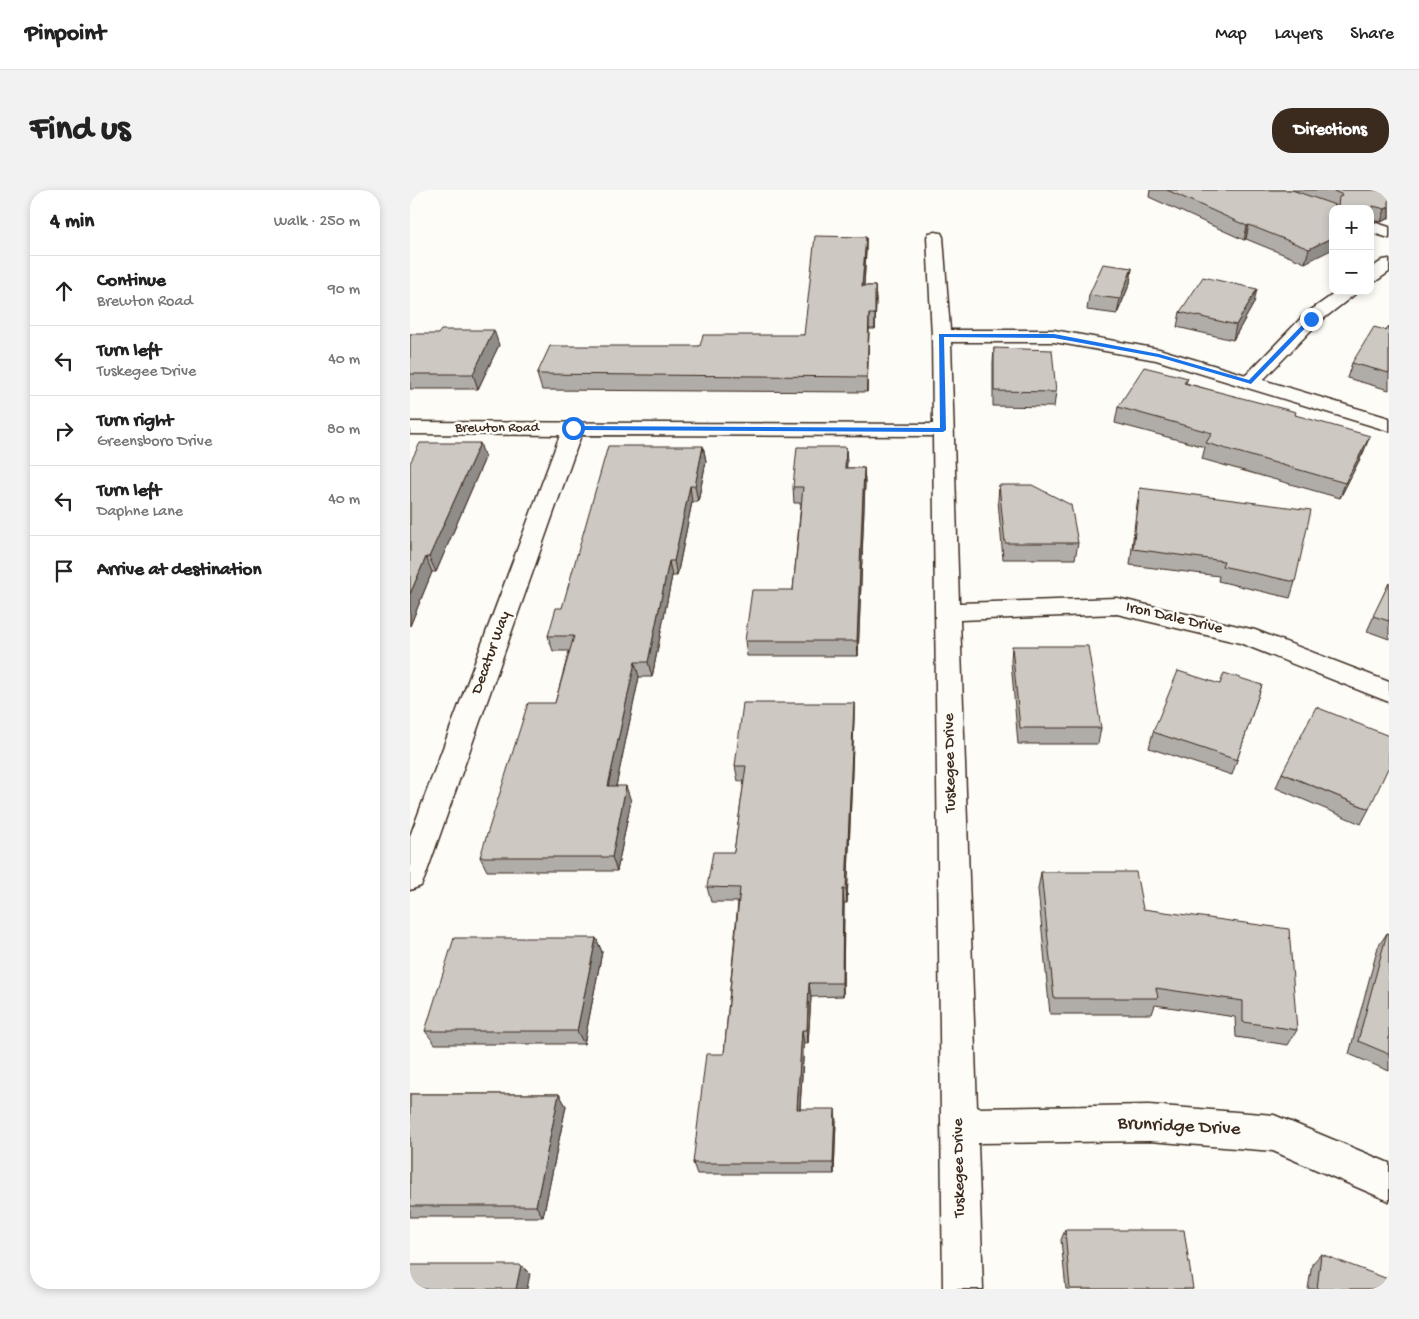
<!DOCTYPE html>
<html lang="en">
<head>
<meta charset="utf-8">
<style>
  :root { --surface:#fff; --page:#f2f2f2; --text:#222; --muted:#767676; --line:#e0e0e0; --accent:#3b2a1e }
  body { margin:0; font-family:"Gochi Hand",sans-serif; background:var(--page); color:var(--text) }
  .controls { position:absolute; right:15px; top:15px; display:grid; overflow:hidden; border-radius:10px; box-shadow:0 2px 8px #0003 }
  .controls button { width:45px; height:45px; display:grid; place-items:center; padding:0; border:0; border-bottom:1px solid var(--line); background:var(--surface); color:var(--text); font:25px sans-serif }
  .stop { position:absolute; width:15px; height:15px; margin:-11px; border:4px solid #1a73e8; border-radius:50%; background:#fff }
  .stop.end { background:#1a73e8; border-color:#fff; box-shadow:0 1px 5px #0008 }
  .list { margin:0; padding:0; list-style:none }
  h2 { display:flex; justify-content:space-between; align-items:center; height:65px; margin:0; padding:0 20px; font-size:21px }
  h2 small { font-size:16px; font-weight:400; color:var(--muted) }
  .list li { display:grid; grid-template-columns:32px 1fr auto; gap:15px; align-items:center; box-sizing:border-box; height:70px; padding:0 20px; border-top:1px solid var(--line) }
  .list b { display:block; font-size:19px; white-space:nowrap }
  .list p { margin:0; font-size:16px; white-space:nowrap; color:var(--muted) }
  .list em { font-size:16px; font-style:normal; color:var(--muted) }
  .icon { flex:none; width:28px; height:28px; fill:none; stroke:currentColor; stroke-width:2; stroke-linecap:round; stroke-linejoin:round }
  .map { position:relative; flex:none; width:979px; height:1099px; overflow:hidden; border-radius:20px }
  header { display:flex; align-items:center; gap:30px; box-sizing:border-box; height:70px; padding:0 25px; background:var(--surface); border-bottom:1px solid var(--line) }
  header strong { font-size:24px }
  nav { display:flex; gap:28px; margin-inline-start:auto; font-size:18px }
  .intro { display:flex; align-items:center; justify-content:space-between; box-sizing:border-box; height:120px; padding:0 30px }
  h1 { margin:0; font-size:35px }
  .button { padding:12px 22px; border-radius:20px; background:var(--accent); color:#fff; font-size:18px; font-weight:700 }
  main { display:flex; gap:30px; padding:0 30px }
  aside { flex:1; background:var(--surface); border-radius:20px; box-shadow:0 2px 8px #0003 }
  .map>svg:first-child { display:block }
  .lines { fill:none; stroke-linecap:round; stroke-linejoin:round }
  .minor-casing { stroke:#3b2a1e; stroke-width:3 }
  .minor { fill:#fdfcf7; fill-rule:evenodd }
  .wall { fill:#b0aca7; stroke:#3b2a1e }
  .shaded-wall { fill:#908c88; stroke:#3b2a1e }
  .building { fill:#cdc8c2; stroke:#3b2a1e }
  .route { fill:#1a73e8 }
  .labels { text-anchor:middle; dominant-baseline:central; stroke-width:5; stroke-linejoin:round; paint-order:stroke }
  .far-street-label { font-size:14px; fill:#3b2a1e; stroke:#fdfcf7 }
  .street-label { font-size:16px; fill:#3b2a1e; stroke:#fdfcf7 }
  .near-street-label { font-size:19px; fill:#3b2a1e; stroke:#fdfcf7 }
</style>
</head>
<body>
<header>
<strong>Pinpoint</strong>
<nav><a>Map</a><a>Layers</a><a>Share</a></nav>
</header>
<div class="intro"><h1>Find us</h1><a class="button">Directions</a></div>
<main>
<aside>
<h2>4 min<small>Walk · 250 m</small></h2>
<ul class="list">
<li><svg class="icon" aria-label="ahead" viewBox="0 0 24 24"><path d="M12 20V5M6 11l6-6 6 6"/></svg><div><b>Continue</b><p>Brewton Road</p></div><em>90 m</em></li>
<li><svg class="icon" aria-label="left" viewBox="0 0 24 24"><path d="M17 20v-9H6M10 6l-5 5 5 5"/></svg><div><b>Turn left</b><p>Tuskegee Drive</p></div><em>40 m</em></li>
<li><svg class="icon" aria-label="right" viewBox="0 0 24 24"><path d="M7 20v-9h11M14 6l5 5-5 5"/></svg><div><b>Turn right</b><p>Greensboro Drive</p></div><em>80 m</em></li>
<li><svg class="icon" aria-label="left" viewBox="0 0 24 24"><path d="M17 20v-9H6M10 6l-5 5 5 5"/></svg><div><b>Turn left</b><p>Daphne Lane</p></div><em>40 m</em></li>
<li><svg class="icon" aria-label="arrive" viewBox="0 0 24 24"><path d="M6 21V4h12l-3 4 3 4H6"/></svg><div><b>Arrive at destination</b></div></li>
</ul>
</aside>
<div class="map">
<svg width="979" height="1099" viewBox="0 0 979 1099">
  <rect width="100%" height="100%" fill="#fdfcf7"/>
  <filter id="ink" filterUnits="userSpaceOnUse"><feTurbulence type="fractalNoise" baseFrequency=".02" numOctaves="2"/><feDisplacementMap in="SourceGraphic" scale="10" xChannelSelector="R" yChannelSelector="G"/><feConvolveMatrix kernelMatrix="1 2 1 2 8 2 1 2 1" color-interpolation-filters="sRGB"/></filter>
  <g filter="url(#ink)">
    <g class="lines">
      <defs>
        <path id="minor" d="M960 31 979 37V48L960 42Z
          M525 42 531 43 533 47 540 140H644L749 159 836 185 894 125 928 101H949L908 133 853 190 979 228V241L746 170 644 152H541L549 413 707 408 845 440 979 492V512L830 453 707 424 550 430 567 918 739 915 864 925 979 973V1011L863 961 739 951 568 953 573 1099H533L523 246 171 245 15 687 11 696 0 700V646L150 245 0 244V232L523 234 522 146 517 47 519 43Z
          M979 69V82L966 91 960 92V79L973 70Z"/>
      </defs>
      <use href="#minor" class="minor-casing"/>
      <use href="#minor" class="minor"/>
    </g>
    <path class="wall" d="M740 0H979V28L971 32 961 30 960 33V19L895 73 836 49 834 50 739 7Z
      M456 47V61L454 96H465L466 111 465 139H459L457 202 132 200 127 184 290 156 394 145Z
      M722 78 720 93 707 124 677 120 679 105Z
      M844 113 823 150 767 137 770 122Z
      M979 136V200L937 188 942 173Z
      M0 144 89 155 68 199H0Z
      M584 158 646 202 644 217 583 216V173Z
      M778 188 776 193 885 225 954 261 930 308 792 269 795 257 705 233 708 217Z
      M293 256 296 271 288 312H282L267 386H262L242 487H229L206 596 221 611 207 681H77L70 667 145 513 159 461H143L138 446 152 418Z
      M75 268 26 382H22L0 436V273Z
      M437 272 436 278H454L455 293 448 466H337L335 451 383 400 391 313H384L383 297Z
      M589 295 668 353 665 369H593L588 310Z
      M730 298 885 392 880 408 808 391 809 386 720 375 727 314Z
      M979 393V449L957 441Z
      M602 456 691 538 688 554H608L601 471Z
      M810 494 852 495 822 585 739 558 743 542Z
      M444 513V528L437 713H434L433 806 401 807 398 853H394L390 919 426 931 424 984H287L283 973 314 864 328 712H301L297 697 324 662 334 591H328L325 576Z
      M872 583 959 619 951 634 866 598Z
      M631 682 733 719 887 840 878 855 826 847 825 827 745 815 742 824H640L628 699Z
      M977 743 979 744V881L939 864 968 757Z
      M186 748 192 762 174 854H25L15 841Z
      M0 904H149L156 916 133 1027H0Z
      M655 1040 783 1099H656L651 1050Z
      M911 1064 977 1099H898L902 1074Z"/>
    <path class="shaded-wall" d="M979 17V28L971 32 975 19Z
      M839 35 836 49 834 50 837 36Z
      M456 47V61L453 111 452 96Z
      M923 47V59L895 73 899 59Z
      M722 78 720 93 707 124 710 109Z
      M465 96 466 111 465 139Z
      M847 99 844 113 823 150 826 135Z
      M459 124V139L457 202V187Z
      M84 140 89 155 68 199 63 184Z
      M960 246 954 261 930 308 935 293Z
      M70 253 75 268 26 382 19 367Z
      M293 256 296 271 288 312 285 296Z
      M436 257 437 272 436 293 435 278Z
      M454 278 455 293 448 466 447 451Z
      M280 296 282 312 267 386 264 371Z
      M16 367 22 382 0 436V404Z
      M259 371 262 386 242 487 238 472Z
      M225 472 229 487 203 611 198 596Z
      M444 513V528L437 713 436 699Z
      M216 596 221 611 207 681 202 667Z
      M433 699 434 713 433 806 432 793Z
      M186 748 192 762 174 854 167 841Z
      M399 793 401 807 398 853 397 840Z
      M392 840 394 853 389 931 387 919Z
      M149 904 156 916 133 1027 126 1016Z
      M425 919 426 931 424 984 423 973Z
      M111 1075 120 1084 117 1099H106Z"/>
    <path class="building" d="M757 0H882L928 16 929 7 932 6 931 4 921 0H979V17L975 19 963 16V25L960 27V19H923V47L899 59 839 35 837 36Z
      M405 46 456 47 452 96H465V124H459L457 187 127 184 140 156H290L293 145H394Z
      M693 74 722 78 710 109 679 105Z
      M793 87 847 99 826 135 770 122Z
      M979 136V183L942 173 964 137 975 140Z
      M31 140H84L63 184H0V144H28Z
      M584 158 642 160 646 202 584 201Z
      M734 177 778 188 774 193 886 222 885 225 960 246 935 293 796 253 802 243 708 217Z
      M10 253H70L19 367H16L0 404V273Z
      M198 256H293L285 296H280L264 371H259L238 472H225L198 596H216L202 667H70L118 513H145L164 446H138L146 418H152Z
      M387 257H436L435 278H454L447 451H335L342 400H383L393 297H383Z
      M589 295H622L661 315 668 353H595Z
      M730 298 901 320 885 392 812 376 814 371 723 359Z
      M979 393V431L963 426Z
      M602 456H678L691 538H610Z
      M768 481 810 494 814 483 852 495 827 570 743 542Z
      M333 513H444L436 699H433L432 793H399L397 840H392L387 919H425L423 973H283L296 864H314L330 698 297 697 303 662H324L336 576H325Z
      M906 517 979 546V576L959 619 872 583Z
      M631 682H726L733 719 879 739 887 840 833 832V811L746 798 748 808H644Z
      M977 743 979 744V864L948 851Z
      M44 748H186L167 841H15Z
      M0 904H149L126 1016H0Z
      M655 1040H774L783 1099H660Z
      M911 1064 978 1089 977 1099H907Z
      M0 1075H111L106 1099H0Z"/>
  </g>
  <path class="route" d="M899 128 904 129 841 194 748 167 644 148 534 147 536 240 533 242 163 240 160 238 163 236 530 238 529 144H644L749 164 839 190Z"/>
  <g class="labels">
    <g class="far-street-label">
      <text x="87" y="238">Brewton Road</text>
    </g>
    <g class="street-label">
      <text transform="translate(764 429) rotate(13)">Iron Dale Drive</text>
      <text transform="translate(82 463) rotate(-70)">Decatur Way</text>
      <text transform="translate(541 573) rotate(-91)">Tuskegee Drive</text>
      <text transform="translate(550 978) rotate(-91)">Tuskegee Drive</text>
    </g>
    <g class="near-street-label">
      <text transform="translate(769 937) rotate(3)">Brunridge Drive</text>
    </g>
  </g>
</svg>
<div class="controls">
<button>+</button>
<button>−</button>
</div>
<div class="stop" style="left:163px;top:238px"></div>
<div class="stop end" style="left:901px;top:129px"></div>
</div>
</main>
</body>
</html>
